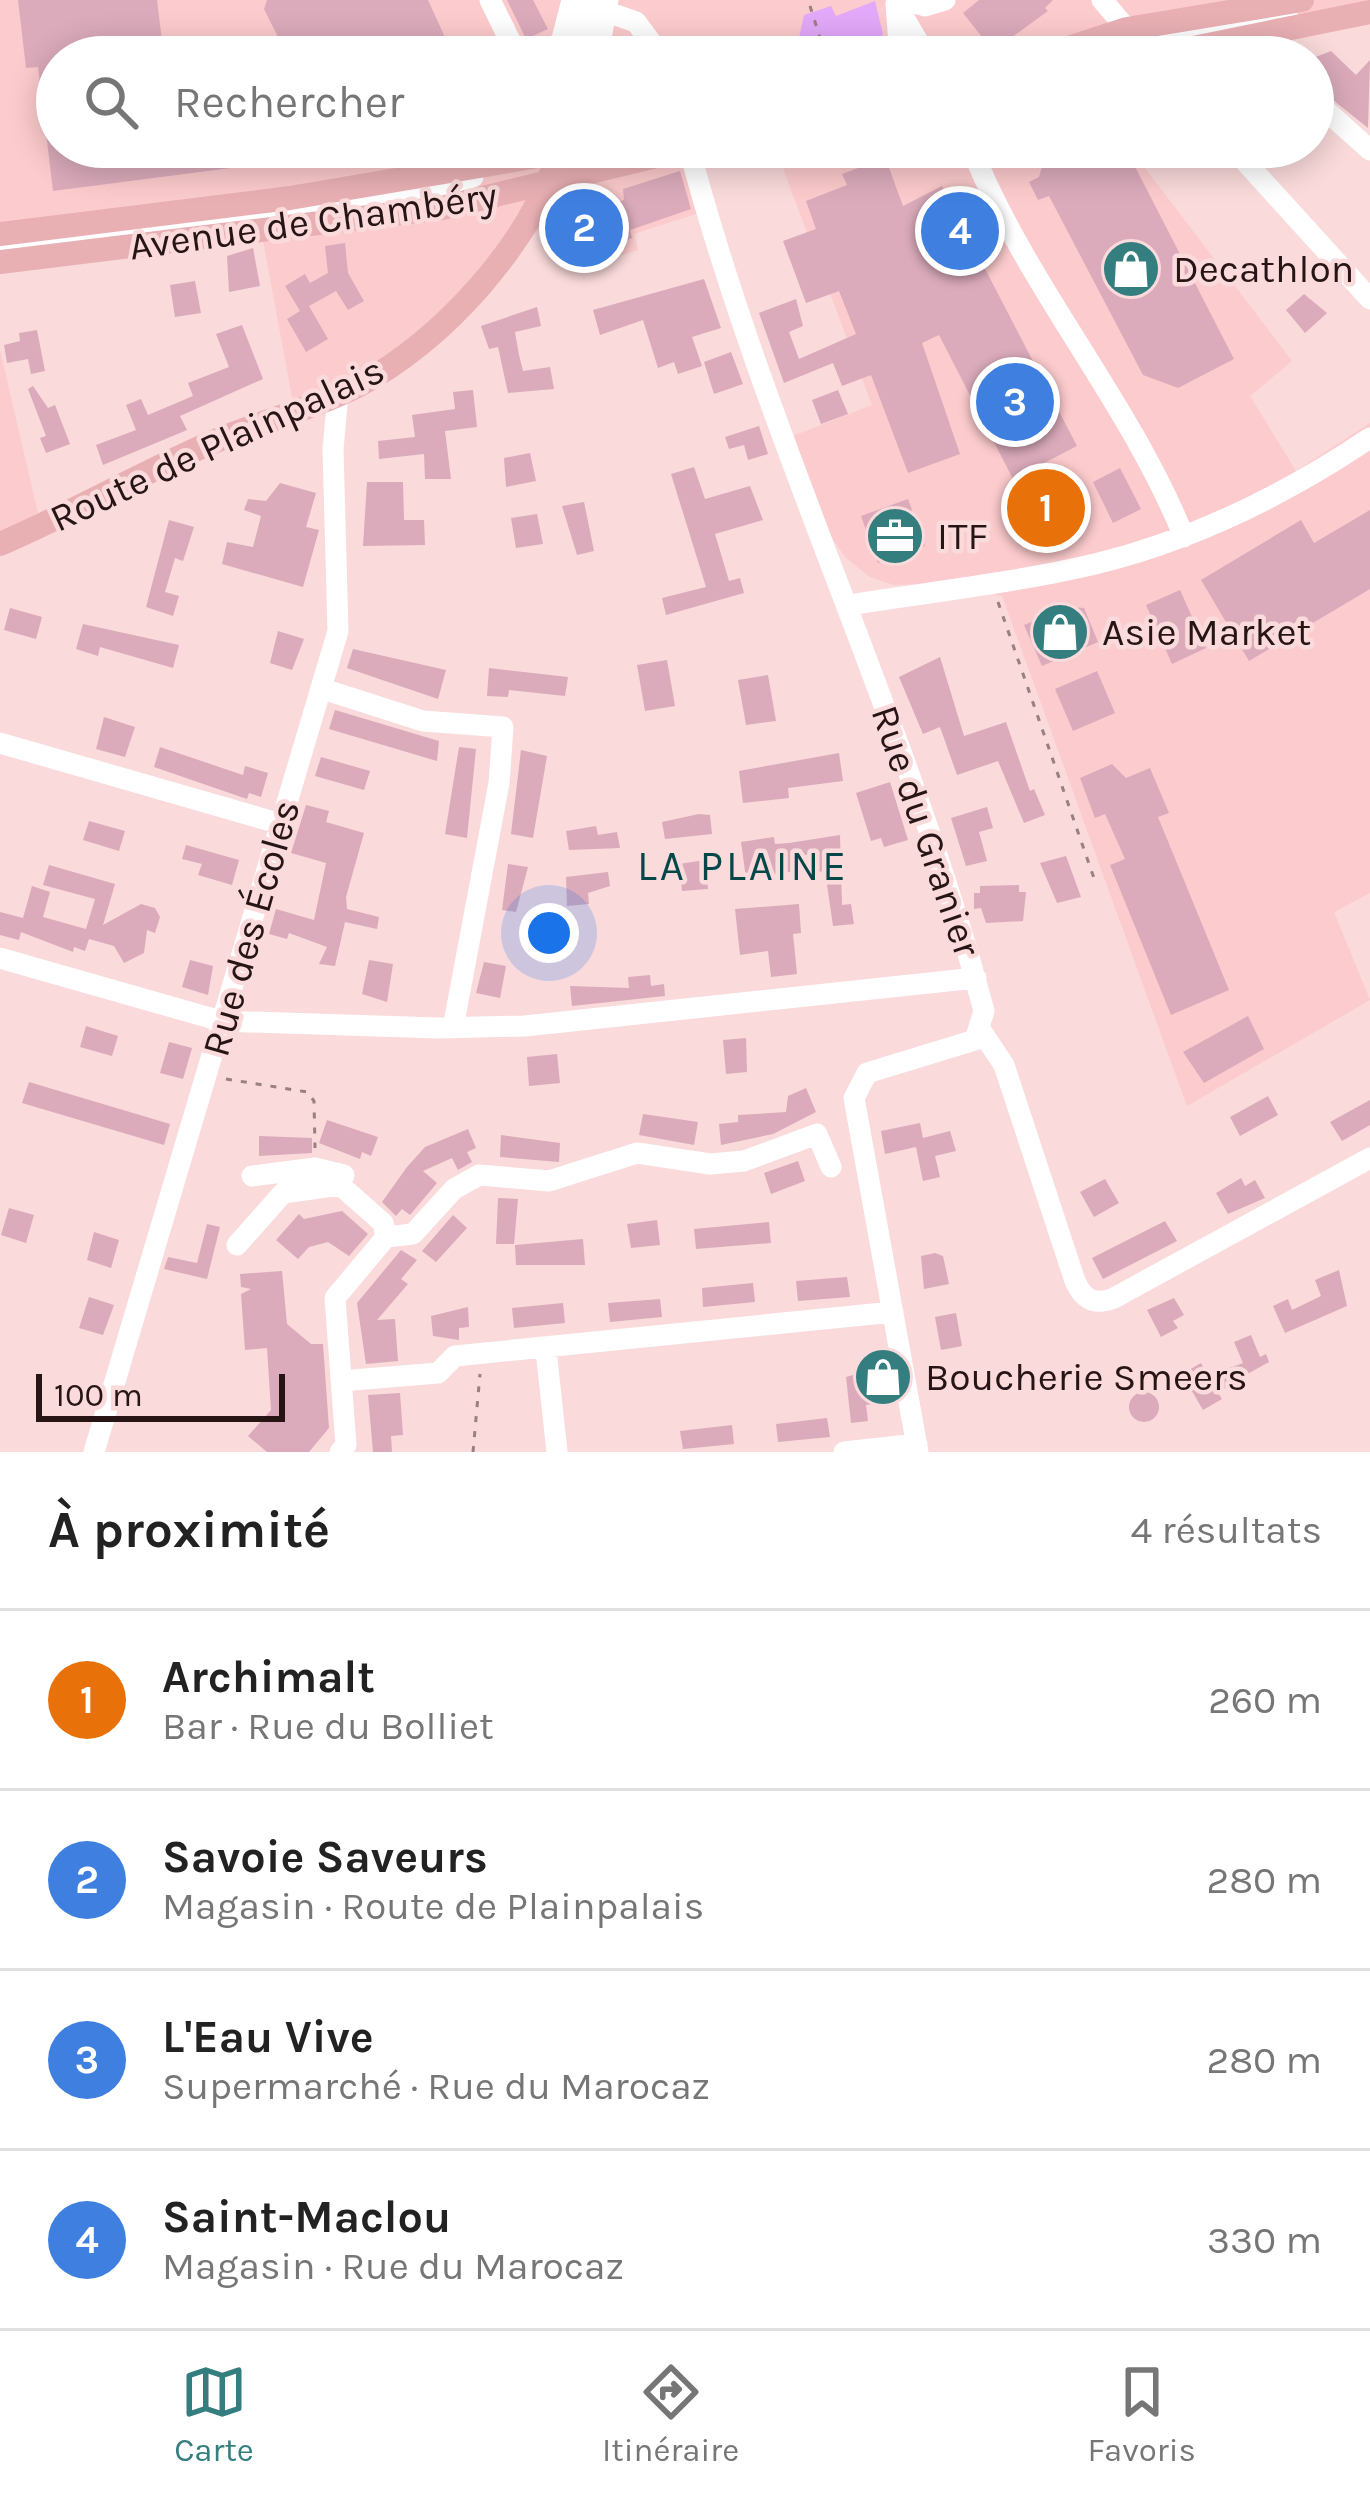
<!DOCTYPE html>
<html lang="fr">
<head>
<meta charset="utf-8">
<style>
  :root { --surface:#fff; --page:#f6f6f6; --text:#222; --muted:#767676; --line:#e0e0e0; --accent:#357e7f }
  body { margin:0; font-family:Karla,sans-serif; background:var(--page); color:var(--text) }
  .scale { position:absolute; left:36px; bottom:30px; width:249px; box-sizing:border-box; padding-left:12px; border:6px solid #271516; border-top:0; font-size:33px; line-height:42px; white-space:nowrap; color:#271516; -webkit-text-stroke:9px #fadadb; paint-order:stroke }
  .you { position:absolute; left:549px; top:933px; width:42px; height:42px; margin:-30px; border:9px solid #fff; border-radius:50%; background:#1a73e8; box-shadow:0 0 0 18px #1a73e833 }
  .badge { display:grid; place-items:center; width:78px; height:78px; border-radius:50%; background:var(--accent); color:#fff; font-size:39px; font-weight:700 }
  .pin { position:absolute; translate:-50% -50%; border:6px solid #fff; box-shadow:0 3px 12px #0006 }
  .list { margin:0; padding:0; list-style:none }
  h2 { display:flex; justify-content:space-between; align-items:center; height:156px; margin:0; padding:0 48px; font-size:51px }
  h2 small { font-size:39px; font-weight:400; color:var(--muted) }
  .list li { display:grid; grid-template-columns:78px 1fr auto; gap:36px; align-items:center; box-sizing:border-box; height:180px; padding:0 48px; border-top:3px solid var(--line) }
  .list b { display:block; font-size:45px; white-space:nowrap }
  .list p { margin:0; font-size:39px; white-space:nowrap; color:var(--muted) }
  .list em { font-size:39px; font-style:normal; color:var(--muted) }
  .icon { flex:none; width:66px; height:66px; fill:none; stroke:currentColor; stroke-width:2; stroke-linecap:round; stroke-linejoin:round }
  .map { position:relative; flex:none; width:1370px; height:1452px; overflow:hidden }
  .search { position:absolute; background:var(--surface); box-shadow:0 6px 30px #0003; left:36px; right:36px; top:36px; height:132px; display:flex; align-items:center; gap:30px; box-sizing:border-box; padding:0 42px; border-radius:66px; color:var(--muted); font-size:45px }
  .sheet { height:876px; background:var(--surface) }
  nav { display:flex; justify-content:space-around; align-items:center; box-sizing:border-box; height:168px; border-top:3px solid var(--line); background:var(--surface); font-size:33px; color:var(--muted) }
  nav a { display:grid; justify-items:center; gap:6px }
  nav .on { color:var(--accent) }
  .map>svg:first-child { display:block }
  .built { fill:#fccbcd }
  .green { fill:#e2a8f9 }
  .building { fill:#dbabbb }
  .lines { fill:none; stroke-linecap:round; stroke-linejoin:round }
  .path { stroke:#997f80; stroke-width:3; stroke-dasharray:6 9; stroke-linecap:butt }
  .minor { stroke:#fff; stroke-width:21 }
  .major { stroke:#e9b0b4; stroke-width:24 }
  .labels { text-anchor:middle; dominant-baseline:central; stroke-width:9; stroke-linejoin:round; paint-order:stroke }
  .street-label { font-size:39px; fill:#271516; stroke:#fadadb }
  .poi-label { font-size:39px; fill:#271516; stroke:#fadadb; text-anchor:start }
  .neighbourhood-label { font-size:42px; letter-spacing:3px; fill:#044748; stroke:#fadadb }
</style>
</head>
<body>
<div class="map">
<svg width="1370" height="1452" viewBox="0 0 1370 1452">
  <rect width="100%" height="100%" fill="#fadadb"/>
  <path class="built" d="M0 0H1370V20L1166 57H57V147H745L688 159 702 212 634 234 638 250 578 269 561 203 510 263 376 366 293 402 262 235 0 269Z
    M775 147H1129L1292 361 1250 396 1296 471 1370 423V893L1334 912 1370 1000 1187 1106 1002 596 938 583 894 585 870 577 846 558 827 531 793 436 872 405Z
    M0 350 40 522 0 539Z"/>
  <path class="green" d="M875 1 883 34C869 59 756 57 725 57L764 53 799 38 804 15 831 6 836 16Z"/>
  <path class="building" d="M18 0H157L164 57H57V147H252L254 165 53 191 38 67 26 68Z
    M267 0H428L454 57H288L264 9Z
    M507 0H533L548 29 526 39Z
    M979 0H1053L1045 8 1048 11 993 51 963 13Z
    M1331 51 1356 75 1370 60 1368 128 1313 84V58Z
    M1048 147H1118L1128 153 1234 359 1178 388 1143 375 1049 196 1038 200 1029 182 1039 177Z
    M877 161 881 168 888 165 903 206 942 186 1077 446 1013 479 939 335 922 343 960 454 908 473 871 375 842 386 833 363 784 383 759 313 796 299 803 326 789 332 799 359 856 334 839 291 806 303 783 241 816 229 806 201 847 185 842 174Z
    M680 171 691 209 630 230 632 238 612 245 608 230 579 237 576 224 603 216 601 207 624 200 623 189Z
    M345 243 348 273 364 301 348 310 336 291 309 306 328 339 306 352 287 319 300 311 285 286 305 274 310 283 328 273 325 246Z
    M253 248 260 286 229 292 227 256Z
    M704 279 721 328 692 337 702 366 678 374 674 362 658 368 643 320 600 335 593 310Z
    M195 281 201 313 175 317 170 285Z
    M1304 294 1327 313 1305 333 1286 310Z
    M537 307 541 326 515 332 519 355 523 371 550 367 554 389 508 393 498 347 489 349 481 326Z
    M242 325 263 379 180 416 187 430 103 465 96 445 136 430 126 405 141 399 148 415 193 396 188 383 229 367 216 334Z
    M37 330 45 371 31 374 28 359 7 363 4 345 20 341 19 333Z
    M731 352 743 384 714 394 704 362Z
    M33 386 48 408 55 405 70 444 46 453 40 438 46 436 28 389Z
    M473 390 477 427 445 431 451 479H425L424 454 379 459 378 441 415 437 412 415 455 409 453 392Z
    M838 390 848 414 821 424 812 400Z
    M759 426 768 454 748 460 744 445 729 449 725 437Z
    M530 453 536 481 506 487 504 458Z
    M694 467 705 499 750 486 763 520 715 534 729 581 740 578 744 593 666 615 662 598 706 587 671 474Z
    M1120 468 1141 509 1113 523 1093 482Z
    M367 482H403L404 520H424L425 545 363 546Z
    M280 483 316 493 306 527 319 530 303 587 222 564 227 542 253 547 261 516 244 510 248 499 266 501Z
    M1055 487 1072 523 1033 541 1017 504Z
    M908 499 925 546 878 563 861 516Z
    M584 502 594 551 577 555 562 506Z
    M1370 510V589L1249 661 1201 580 1301 520 1314 543Z
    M537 514 543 544 516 548 511 518Z
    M169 520 194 527 183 561 175 558 165 592 179 596 173 616 146 607Z
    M1180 590 1206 648 1172 664 1146 605Z
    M1071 607 1084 608 1098 642 1042 666 1024 625Z
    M10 608 42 617 36 639 4 630Z
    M83 624 179 645 173 668 100 647 98 656 76 649Z
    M278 631 304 639 292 670 270 663Z
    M353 649 446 670 438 699 347 668Z
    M940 657 964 736 1006 722 1030 791 1034 789 1045 815 1024 823 998 761 957 775 940 727 923 734 899 677Z
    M667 660 675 706 645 711 637 665Z
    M489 668 568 677 565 696 509 690 508 697 487 696Z
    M1097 671 1115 713 1073 731 1055 689Z
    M768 675 776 721 746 725 738 680Z
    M335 710 439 741 437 761 329 729Z
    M104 717 135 727 125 757 96 749Z
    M160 747 243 775 245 766 268 773 261 797 249 793 247 799 154 767Z
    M459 747 476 749 467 838 445 834Z
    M521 750 547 756 533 838 511 834Z
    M839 753 843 781 788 788 789 798 743 803 739 771Z
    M321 757 370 771 364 790 315 776Z
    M1112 764 1126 778 1150 768 1169 813 1158 817 1229 990 1171 1015 1110 865 1125 859 1105 814 1095 818 1080 778Z
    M890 782 908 840 884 847 881 838 871 841 856 793Z
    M306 805 329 811 326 822 364 833 346 897 347 909 379 917 377 929 345 922 335 966 319 964 327 947 289 933 287 939 269 934 276 909 314 920 326 863 291 853Z
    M987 807 993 828 979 832 987 861 966 866 951 818Z
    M699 814 710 815 712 834 665 839 662 822Z
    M89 821 125 831 119 851 83 840Z
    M596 826 598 835 617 832 620 848 569 850 566 831Z
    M840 835 842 905 851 904 854 924 833 926 825 871 817 872 814 854 795 856 796 871 746 878 741 842 774 837 775 844 789 843Z
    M186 845 239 860 232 885 198 875 202 864 182 859Z
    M1066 856 1081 897 1057 903 1040 863Z
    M705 860 708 889 682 891 679 864Z
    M508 864 528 867 516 912 502 910Z
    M49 865 115 884 103 925 141 904 155 908 160 917 155 933 147 930 144 953 124 963 114 946 89 939 85 951 74 947 73 952 21 932 19 940 0 935V912L23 918 32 886 50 892 43 917 86 929 95 899 43 885Z
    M608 872 610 886 588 893 589 904 567 906 566 877Z
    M1019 885V892H1026L1023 921 986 923 981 908 974 909V893H980V886Z
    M799 904 801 933 793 934 797 974 771 977 768 951 740 955 735 909Z
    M190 960 213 966 208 995 182 987Z
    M369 960 393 964 387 1002 362 994Z
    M484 962 506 966 500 998 476 993Z
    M650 975 651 986 664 984 665 996 572 1006 570 986 629 988 628 977Z
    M1248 1016 1264 1049 1204 1083 1183 1052Z
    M86 1026 118 1036 112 1056 80 1047Z
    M746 1038 747 1072 726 1074 723 1040Z
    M169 1042 192 1048 183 1079 160 1073Z
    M557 1054 560 1083 529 1086 527 1057Z
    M29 1082 170 1124 164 1145 22 1103Z
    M806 1088 816 1112 773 1134 721 1145 719 1124 738 1122V1115L786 1112 788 1096Z
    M1268 1096 1278 1115 1240 1136 1230 1117Z
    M1370 1100V1125L1342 1141 1330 1122Z
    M643 1114 698 1122 694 1145 639 1135Z
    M327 1120 378 1137 371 1156 362 1152 360 1159 319 1143Z
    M920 1123 923 1138 950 1131 956 1151 935 1156 940 1177 923 1181 916 1147 885 1154 881 1131Z
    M468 1129 476 1148 467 1152 472 1162 458 1170 452 1158 423 1171 437 1183 410 1215 402 1209 396 1216 382 1202 407 1167 425 1147Z
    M501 1135 560 1143 559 1162 500 1157Z
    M259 1136 312 1138V1153L259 1156Z
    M798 1161 805 1181 771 1194 764 1173Z
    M1241 1178 1245 1186 1255 1180 1265 1198 1228 1214 1216 1193Z
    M1105 1179 1119 1203 1094 1217 1080 1192Z
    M498 1198 518 1199 514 1244H496Z
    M9 1208 34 1215 26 1243 1 1235Z
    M342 1211 368 1234 349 1256 328 1242 309 1247 298 1259 276 1240 299 1214 304 1219Z
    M453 1215 467 1228 436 1262 422 1251Z
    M657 1220 660 1245 631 1248 627 1224Z
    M1165 1221 1177 1241 1103 1279 1092 1258Z
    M769 1222 771 1243 696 1249 694 1229Z
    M207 1224 220 1227 207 1279 164 1269 168 1257 197 1263Z
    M94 1232 119 1240 111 1268 87 1260Z
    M583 1239 585 1265H516L515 1245Z
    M401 1250 417 1260 401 1279 408 1284 377 1320 395 1319 398 1361 366 1364 357 1303Z
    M935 1253 943 1256 949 1284 924 1289 921 1256Z
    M1339 1270 1347 1306 1285 1333 1273 1306 1288 1299 1292 1310 1321 1296 1315 1280Z
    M282 1271 287 1324 311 1344H323L329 1428 309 1452H267L248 1436 271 1410 267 1348 245 1350 241 1294 251 1289 241 1287 240 1274Z
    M847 1277 850 1297 798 1301 796 1281Z
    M753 1283 755 1302 703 1307 702 1288Z
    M89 1297 114 1305 103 1335 79 1328Z
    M1174 1298 1184 1315 1173 1321 1178 1328 1161 1337 1147 1310Z
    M660 1299 662 1317 610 1322 608 1303Z
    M563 1303 565 1323 514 1328 512 1308Z
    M468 1307 469 1327 459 1328V1340L433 1336 431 1316Z
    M956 1313 962 1346 941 1350 935 1317Z
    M1251 1335 1260 1357 1266 1354 1269 1362 1233 1382 1218 1393 1222 1399 1203 1410 1182 1374 1201 1363 1208 1376 1243 1363 1234 1342Z
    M887 1365 894 1401 866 1405 868 1421 851 1423 846 1377Z
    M1129 1407a15 15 0 1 1 30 0a15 15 0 1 1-30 0Z
    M400 1393 403 1435 391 1436 392 1452H373L368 1395Z
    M827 1418 830 1437 778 1442 776 1424Z
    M732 1425 734 1444 683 1449 680 1431Z"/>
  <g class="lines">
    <path class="path" d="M810 6 826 57
      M733 57 737 48
      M837 57 882 48
      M998 602 1096 884
      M226 1079 307 1092 314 1101 315 1148
      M473 1452 480 1374"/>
    <path class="minor" d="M490 0 518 57
      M905 0 925 6 945 0
      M1102 0 1127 29
      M896 4 927 57
      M896 4 900 57
      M590 6 636 22 662 57
      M1267 31 1275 57
      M549 57 562 39 572 0
      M574 57 590 0
      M590 57 601 38 608 0
      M1089 57 1288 18
      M1313 99 1370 150
      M971 147C1026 286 1129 400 1184 537
      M1232 147 1370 299
      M689 148C767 442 906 717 984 1011L975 1040 867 1073 854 1098 918 1452
      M1 243H61L393 198 473 177
      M849 605C930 592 1014 583 1095 564 1194 540 1285 495 1370 438
      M323 689 423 721 503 727 499 783 453 1028
      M0 743 281 824
      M0 958 221 1021 437 1028 525 1026 976 978
      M982 1032 1004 1065 1075 1281C1083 1299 1094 1306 1114 1298L1370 1158
      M252 1176 315 1168 344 1175 340 1185 383 1223 386 1237
      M237 1245 283 1193 340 1185
      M546 1350 557 1452
      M341 1381 438 1373 455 1356 893 1312
      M94 1452 338 631 333 449 338 394
      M340 1452 346 1445 335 1298 386 1237 413 1234 454 1189 479 1175 549 1181 637 1153 710 1164 744 1161 817 1134 831 1167
      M844 1452 917 1444"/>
    <path class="major" d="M1041 57 1127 29 1302 0
      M1149 57 1370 12
      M0 234 290 198 591 147
      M0 262 442 208 693 147
      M0 544C70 514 136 476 206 445 256 423 310 410 359 385 441 343 532 242 558 154"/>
  </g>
  <defs>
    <symbol id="shop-disc" viewBox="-11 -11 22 22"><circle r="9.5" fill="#357e7f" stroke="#fadadb"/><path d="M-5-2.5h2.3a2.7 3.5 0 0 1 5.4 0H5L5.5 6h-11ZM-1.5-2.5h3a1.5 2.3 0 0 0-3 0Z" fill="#fff"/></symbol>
    <symbol id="office-disc" viewBox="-11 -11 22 22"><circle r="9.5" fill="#357e7f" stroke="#fadadb"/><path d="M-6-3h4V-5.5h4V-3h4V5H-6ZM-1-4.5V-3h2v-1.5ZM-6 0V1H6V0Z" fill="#fff"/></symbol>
  </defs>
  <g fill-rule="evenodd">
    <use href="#shop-disc" x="1098" y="236" width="66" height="66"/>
    <use href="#office-disc" x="862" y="503" width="66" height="66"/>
    <use href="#shop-disc" x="1027" y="599" width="66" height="66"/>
    <use href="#shop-disc" x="850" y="1344" width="66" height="66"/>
  </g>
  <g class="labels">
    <g class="street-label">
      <text transform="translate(313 221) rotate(-8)">Avenue de Chambéry</text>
      <text transform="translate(217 444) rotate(-25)">Route de Plainpalais</text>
      <text transform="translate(926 831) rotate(71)">Rue du Granier</text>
      <text transform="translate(251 928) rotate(-74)">Rue des Écoles</text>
    </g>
    <g class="poi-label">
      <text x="1173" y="269">Decathlon</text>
      <text x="937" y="536">ITF</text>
      <text x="1102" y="632">Asie Market</text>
      <text x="925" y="1377">Boucherie Smeers</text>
    </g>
    <g class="neighbourhood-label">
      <text x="743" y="866">LA PLAINE</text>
    </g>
  </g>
</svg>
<div class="scale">100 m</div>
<div class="you"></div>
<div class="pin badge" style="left:1046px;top:508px;background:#e8710a">1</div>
<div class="pin badge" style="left:584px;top:228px;background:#3f7fe0">2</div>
<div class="pin badge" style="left:1015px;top:402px;background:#3f7fe0">3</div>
<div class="pin badge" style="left:960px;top:231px;background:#3f7fe0">4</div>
<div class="search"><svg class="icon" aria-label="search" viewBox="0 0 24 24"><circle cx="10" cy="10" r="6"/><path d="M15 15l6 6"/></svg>Rechercher</div>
</div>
<section class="sheet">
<h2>À proximité<small>4 résultats</small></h2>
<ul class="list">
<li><span class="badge" style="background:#e8710a">1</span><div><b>Archimalt</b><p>Bar · Rue du Bolliet</p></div><em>260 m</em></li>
<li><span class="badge" style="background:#3f7fe0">2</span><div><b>Savoie Saveurs</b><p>Magasin · Route de Plainpalais</p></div><em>280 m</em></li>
<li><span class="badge" style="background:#3f7fe0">3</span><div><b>L'Eau Vive</b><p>Supermarché · Rue du Marocaz</p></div><em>280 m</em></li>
<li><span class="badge" style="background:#3f7fe0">4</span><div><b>Saint-Maclou</b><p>Magasin · Rue du Marocaz</p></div><em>330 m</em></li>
</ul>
</section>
<nav>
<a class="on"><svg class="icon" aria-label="map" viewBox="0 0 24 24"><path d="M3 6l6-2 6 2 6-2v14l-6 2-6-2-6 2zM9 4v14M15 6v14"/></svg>Carte</a>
<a><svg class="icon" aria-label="directions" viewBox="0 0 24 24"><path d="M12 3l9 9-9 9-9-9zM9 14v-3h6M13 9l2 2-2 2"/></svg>Itinéraire</a>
<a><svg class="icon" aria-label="saved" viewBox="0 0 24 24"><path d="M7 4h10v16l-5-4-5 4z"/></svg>Favoris</a>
</nav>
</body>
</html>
